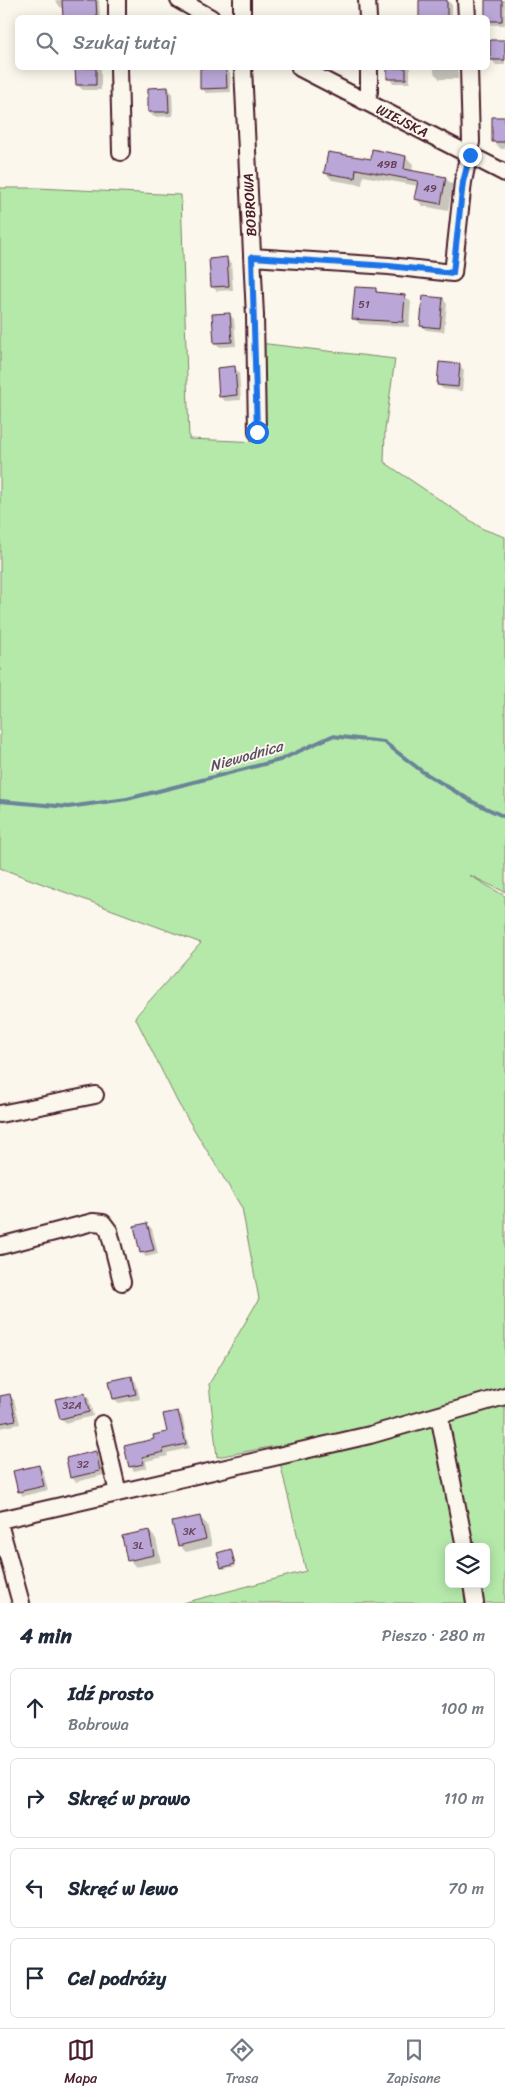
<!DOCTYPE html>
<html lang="pl">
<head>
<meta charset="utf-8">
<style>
  :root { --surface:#fff; --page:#f2f2f3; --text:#1f2937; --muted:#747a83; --line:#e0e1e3; --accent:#4a1f2b }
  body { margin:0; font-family:Sriracha,sans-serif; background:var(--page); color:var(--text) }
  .controls { position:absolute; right:15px; bottom:15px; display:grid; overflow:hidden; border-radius:8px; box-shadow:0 2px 12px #0003 }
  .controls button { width:45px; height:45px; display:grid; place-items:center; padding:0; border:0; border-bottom:1px solid var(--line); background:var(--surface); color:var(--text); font:25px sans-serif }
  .stop { position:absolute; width:15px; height:15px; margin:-11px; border:4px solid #1a73e8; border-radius:50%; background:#fff }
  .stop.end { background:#1a73e8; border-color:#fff; box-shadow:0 1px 5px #0008 }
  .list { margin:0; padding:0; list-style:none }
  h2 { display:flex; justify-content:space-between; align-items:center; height:65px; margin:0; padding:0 20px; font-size:21px }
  h2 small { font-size:16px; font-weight:400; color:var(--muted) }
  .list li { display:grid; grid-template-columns:32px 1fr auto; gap:15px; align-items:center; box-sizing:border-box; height:80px; margin:0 10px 10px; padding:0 10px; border:1px solid var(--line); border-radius:8px }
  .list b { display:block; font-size:19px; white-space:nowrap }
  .list p { margin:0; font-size:16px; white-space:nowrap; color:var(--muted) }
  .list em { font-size:16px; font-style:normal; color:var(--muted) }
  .icon { flex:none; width:28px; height:28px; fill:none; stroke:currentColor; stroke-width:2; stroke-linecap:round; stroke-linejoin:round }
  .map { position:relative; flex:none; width:505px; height:1603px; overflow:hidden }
  .search { position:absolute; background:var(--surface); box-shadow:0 2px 12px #0003; left:15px; right:15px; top:15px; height:55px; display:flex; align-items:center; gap:12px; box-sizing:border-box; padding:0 18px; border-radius:8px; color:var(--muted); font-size:19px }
  .sheet { height:425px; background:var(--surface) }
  nav { display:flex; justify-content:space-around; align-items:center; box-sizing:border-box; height:70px; border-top:1px solid var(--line); background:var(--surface); font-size:14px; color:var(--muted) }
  nav a { display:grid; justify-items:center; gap:2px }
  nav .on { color:var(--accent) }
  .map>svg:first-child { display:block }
  .green { fill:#b5e9aa; stroke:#80846a; fill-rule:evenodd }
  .shadow { fill:#0003 }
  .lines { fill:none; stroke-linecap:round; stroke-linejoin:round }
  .stream { stroke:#6a8498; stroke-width:4 }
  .building { fill:#baa7d7; stroke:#4a1f2b }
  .minor-casing { stroke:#4a1f2b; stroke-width:20 }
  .minor { stroke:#fbf7ec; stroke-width:16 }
  .route { stroke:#1a73e8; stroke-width:6 }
  .labels { text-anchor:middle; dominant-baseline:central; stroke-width:4; stroke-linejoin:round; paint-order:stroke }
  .number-label { font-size:11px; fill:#664156 }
  .street-label { font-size:14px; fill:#4a1f2b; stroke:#fbf7ec }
  .water-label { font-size:15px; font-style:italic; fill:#5a5262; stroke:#fbf7ec }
</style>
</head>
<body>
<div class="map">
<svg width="505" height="1603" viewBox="0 0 505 1603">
  <rect width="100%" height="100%" fill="#fbf7ec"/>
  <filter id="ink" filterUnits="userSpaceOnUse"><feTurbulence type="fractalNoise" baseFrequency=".02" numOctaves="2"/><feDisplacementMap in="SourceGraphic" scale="10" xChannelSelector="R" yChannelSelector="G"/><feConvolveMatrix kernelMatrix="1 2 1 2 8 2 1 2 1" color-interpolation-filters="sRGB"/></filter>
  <g filter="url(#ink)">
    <path class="green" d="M0 188H38L181 195 189 439 261 442 259 343 395 359 385 430 384 462 483 529 505 537V892L469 875 505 896V1603H183L306 1571 276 1446 217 1457 209 1384 259 1299 242 1208 178 1103 135 1017 201 943 0 868ZM449 1547H486V1584H449Z"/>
    <path class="shadow" d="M55 0H99L100 18H64L63 7 61 8Z
      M421 0H447L452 5V18H421Z
      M486 0H505V25H491L488 21Z
      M505 41V65H496L492 60Z
      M76 68H101V90H83L77 85Z
      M389 68H410V83H393L389 78Z
      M434 68H458V79H440L434 73Z
      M225 69 230 73 231 92 206 93 202 88Z
      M168 88 172 93 173 116 154 117 149 112Z
      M505 119V149H501L494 142Z
      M373 151 406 157 413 164 412 172 445 178 453 185 448 211 423 206 416 199 418 186 363 176 362 185 332 180 325 172 372 161Z
      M226 259 231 263 233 290 217 291 212 287Z
      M376 290 380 294 405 296 411 302 409 327 360 324 353 318Z
      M443 299 447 304 444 332 426 330 421 326Z
      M229 314 234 319 236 346 220 347 215 343Z
      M459 365 464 370 462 391 443 389 438 385Z
      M234 368 239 372 241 400 225 401 220 396Z
      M147 1224 152 1229 158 1254 146 1257 142 1253Z
      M131 1378 136 1382 140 1399 119 1403 114 1399 110 1382Z
      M85 1394 89 1398 93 1416 65 1423 61 1418Z
      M10 1395 14 1400 20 1424 0 1428V1397Z
      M178 1412 182 1416 189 1448 167 1453 168 1456 146 1461 147 1468 134 1471 130 1466 156 1440 169 1432Z
      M95 1453 100 1457 104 1475 76 1482 71 1477Z
      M39 1466 43 1471 48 1490 23 1496 19 1491Z
      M199 1517 207 1524 212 1546 186 1552 179 1545Z
      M149 1531 156 1539 161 1562 136 1567 129 1560Z
      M231 1551 236 1566 224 1569 222 1567Z"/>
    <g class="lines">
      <path class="stream" d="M0 801 68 807 127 799 280 760 332 736 384 742 423 772 473 802 505 817"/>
    </g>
    <path class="building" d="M62 0H96L97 18H63Z
      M419 0H447V18H419Z
      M485 0H502V21H488V18H485Z
      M490 40H505V60H490Z
      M75 68H96V85H76Z
      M200 68H226L227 88 200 89Z
      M387 68H406V79H387Z
      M168 87 169 112H148V88Z
      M492 117H505V142H492Z
      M372 149 406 156 404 169 446 177 441 204 414 199 418 181 356 169 355 178 324 173 328 152 371 159Z
      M227 257 229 286 211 287 209 259Z
      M355 287 376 288V292L405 295 403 322 352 319Z
      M423 296 443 298 440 328 420 326Z
      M230 313 232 342 214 343 212 314Z
      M439 362 460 364 458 387 437 385Z
      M235 366 237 395 219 397 217 368Z
      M147 1223 154 1250 140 1253 134 1226Z
      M132 1376 136 1394 113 1399 109 1381Z
      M85 1393 89 1412 60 1419 55 1399Z
      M10 1394 16 1420 0 1423V1396Z
      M178 1411 186 1444 163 1449 164 1452 142 1457 144 1464 129 1467 124 1446 154 1439 153 1435 167 1432 163 1414Z
      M96 1451 100 1471 70 1478 66 1458Z
      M39 1465 44 1486 18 1492 13 1471Z
      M200 1516 206 1539 178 1546 172 1522Z
      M149 1530 154 1555 127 1561 122 1536Z
      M231 1549 235 1564 221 1568 217 1553Z"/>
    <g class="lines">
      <defs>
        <path id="minor" d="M117 0V18
          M179 0 211 18
          M242 0V18
          M367 0 368 18
          M466 0 467 18
          M119 68 121 152
          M243 68 255 316 257 432
          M300 68 505 173
          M364 101 369 92V68
          M252 257 389 266 453 273 463 182 471 142 469 68
          M0 1114 95 1095
          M0 1246 93 1222 103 1223 109 1231 122 1282
          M439 1415 465 1547
          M102 1424 118 1493
          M0 1520 370 1435 505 1396
          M0 1527 21 1603
          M472 1584 475 1603"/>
      </defs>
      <use href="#minor" class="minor-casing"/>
      <use href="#minor" class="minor"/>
    </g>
  </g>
  <g class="lines" filter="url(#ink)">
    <path class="route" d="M257 432 252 257 389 266 453 273 463 182 470 155"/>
  </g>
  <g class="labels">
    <g class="number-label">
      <text x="387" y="164">49B</text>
      <text x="430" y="188">49</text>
      <text x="364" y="304">51</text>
      <text x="72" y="1405">32A</text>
      <text x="83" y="1464">32</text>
      <text x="189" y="1531">3K</text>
      <text x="138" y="1545">3L</text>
    </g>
    <g class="street-label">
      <text transform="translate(402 121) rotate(27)">WIEJSKA</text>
      <text transform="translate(250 205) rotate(-93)">BOBROWA</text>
    </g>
    <g class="water-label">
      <text transform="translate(246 756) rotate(-16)">Niewodnica</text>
    </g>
  </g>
</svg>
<div class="controls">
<button><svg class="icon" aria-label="layers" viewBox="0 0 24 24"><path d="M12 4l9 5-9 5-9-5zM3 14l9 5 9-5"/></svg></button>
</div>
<div class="stop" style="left:257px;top:432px"></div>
<div class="stop end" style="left:470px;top:155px"></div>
<div class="search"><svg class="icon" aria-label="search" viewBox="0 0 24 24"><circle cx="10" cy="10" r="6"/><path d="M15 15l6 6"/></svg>Szukaj tutaj</div>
</div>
<section class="sheet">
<h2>4 min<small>Pieszo · 280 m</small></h2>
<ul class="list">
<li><svg class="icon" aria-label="ahead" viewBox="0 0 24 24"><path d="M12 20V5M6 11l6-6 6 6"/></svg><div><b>Idź prosto</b><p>Bobrowa</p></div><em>100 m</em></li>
<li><svg class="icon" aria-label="right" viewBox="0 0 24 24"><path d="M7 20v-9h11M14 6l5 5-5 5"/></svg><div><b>Skręć w prawo</b></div><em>110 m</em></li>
<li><svg class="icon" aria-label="left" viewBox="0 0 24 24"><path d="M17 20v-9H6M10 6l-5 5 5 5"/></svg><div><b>Skręć w lewo</b></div><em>70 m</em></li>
<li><svg class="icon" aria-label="arrive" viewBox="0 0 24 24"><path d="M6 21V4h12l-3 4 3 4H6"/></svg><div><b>Cel podróży</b></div></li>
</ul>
</section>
<nav>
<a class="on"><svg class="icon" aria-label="map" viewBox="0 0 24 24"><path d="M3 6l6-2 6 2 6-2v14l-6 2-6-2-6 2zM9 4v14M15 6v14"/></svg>Mapa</a>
<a><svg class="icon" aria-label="directions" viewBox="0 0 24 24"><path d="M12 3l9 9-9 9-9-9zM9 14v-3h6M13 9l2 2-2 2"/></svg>Trasa</a>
<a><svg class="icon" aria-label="saved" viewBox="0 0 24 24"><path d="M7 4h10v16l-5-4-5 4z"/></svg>Zapisane</a>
</nav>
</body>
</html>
